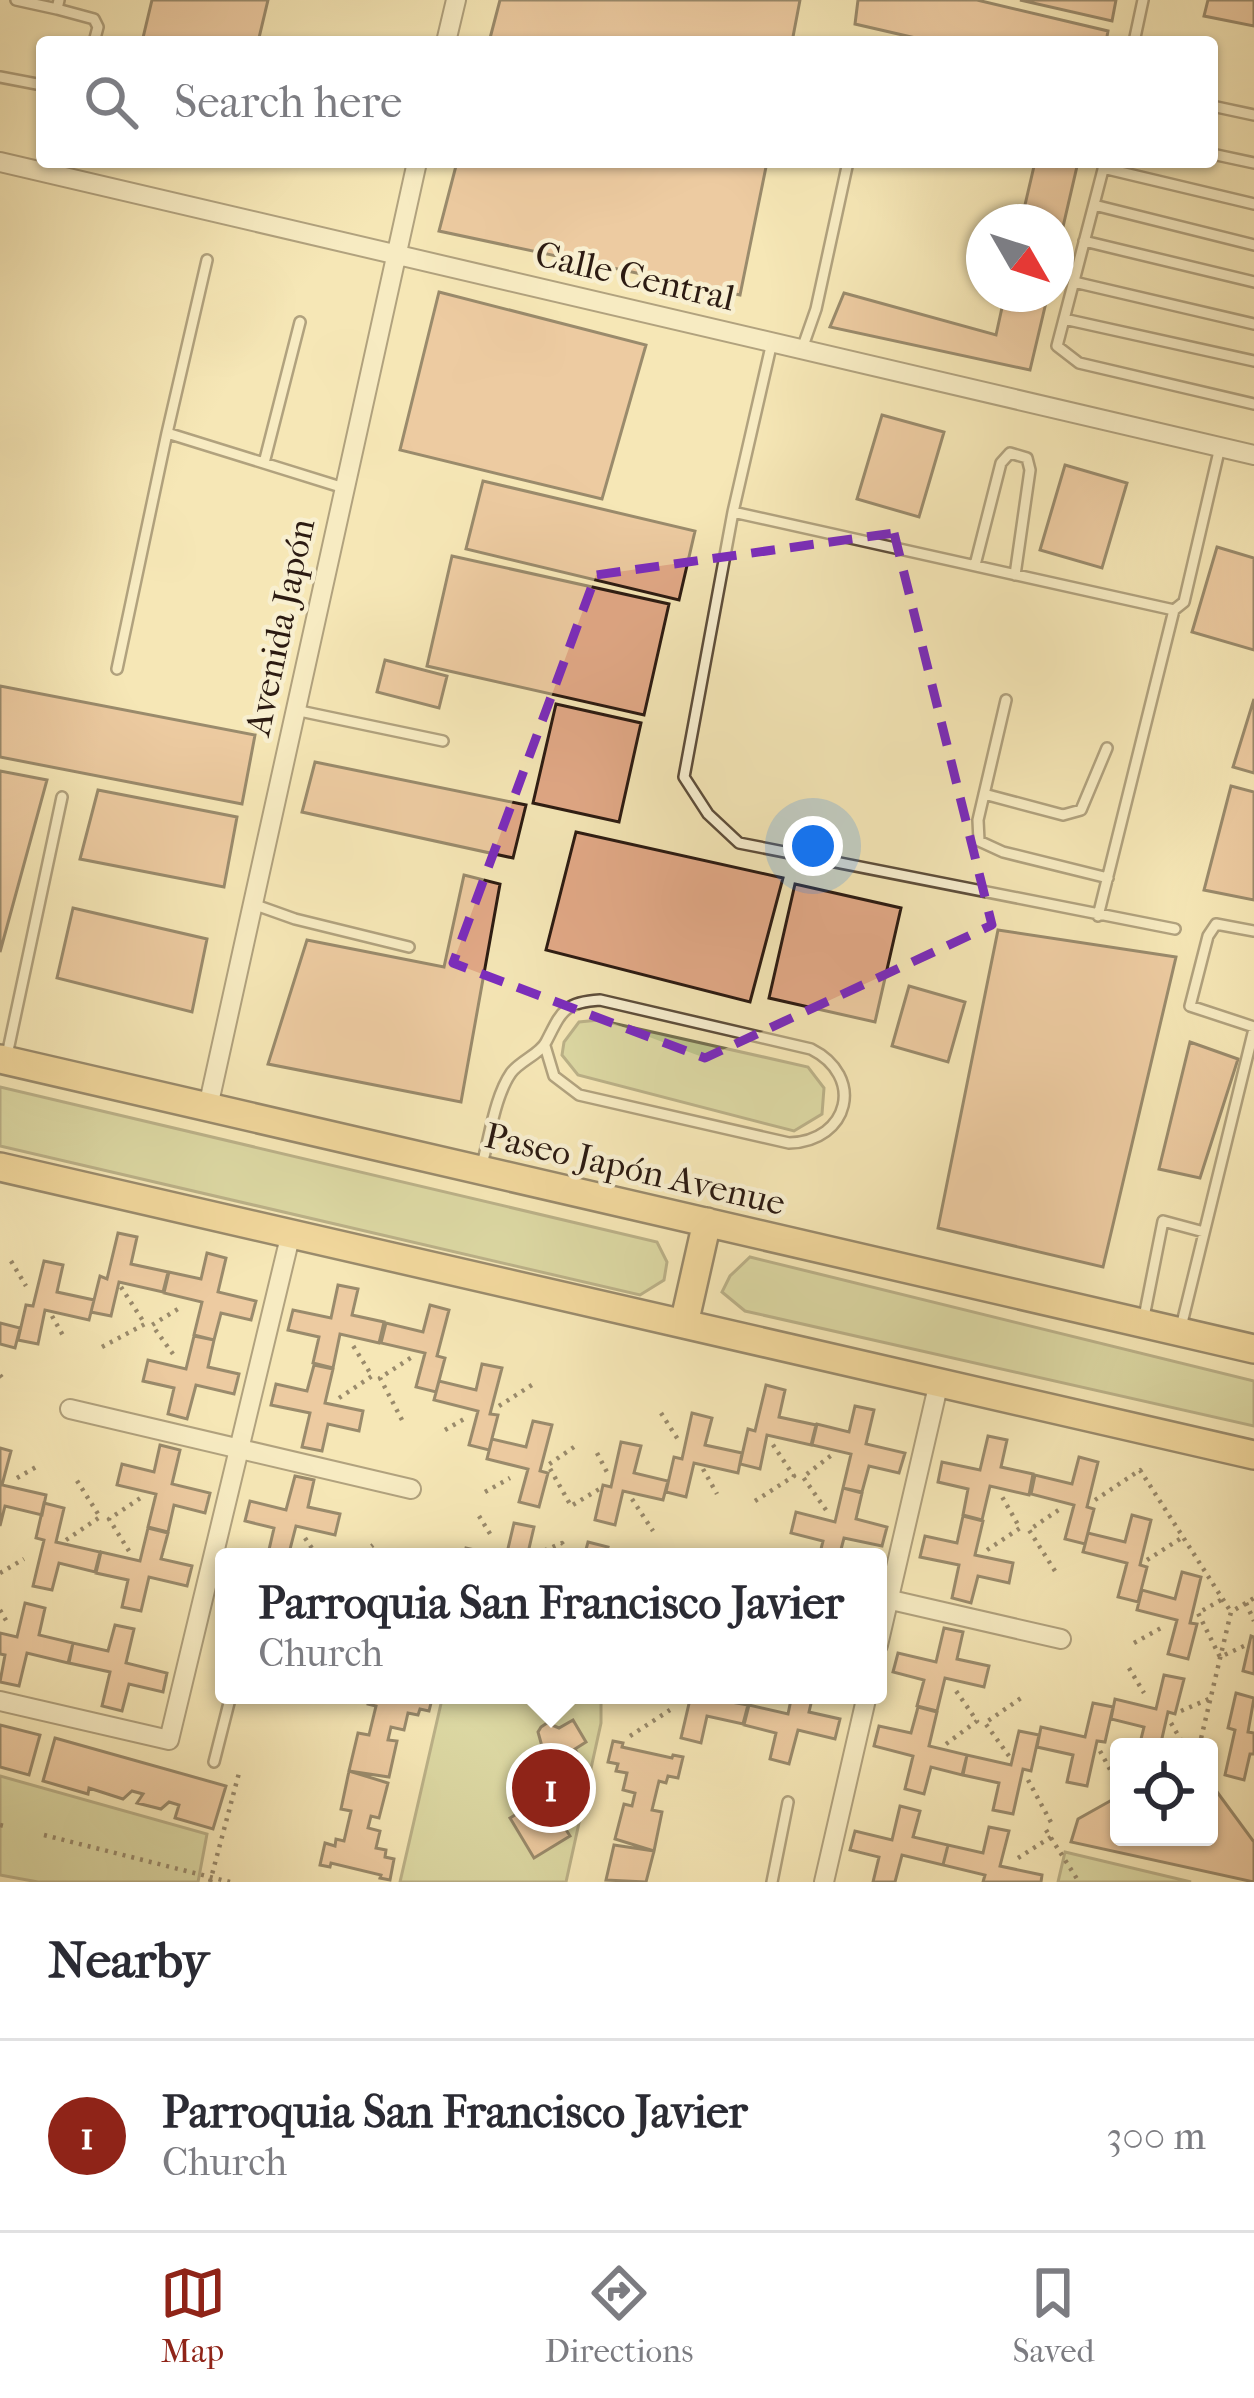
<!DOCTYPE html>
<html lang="en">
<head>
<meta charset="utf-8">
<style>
  :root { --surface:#fff; --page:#f7f7f7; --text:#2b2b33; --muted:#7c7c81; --line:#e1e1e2; --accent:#8f2418 }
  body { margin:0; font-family:"IM FELL French Canon",serif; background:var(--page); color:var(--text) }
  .controls { position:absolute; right:36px; bottom:36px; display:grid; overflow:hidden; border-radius:12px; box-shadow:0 3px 9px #0004 }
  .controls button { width:108px; height:108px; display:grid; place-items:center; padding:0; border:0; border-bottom:3px solid var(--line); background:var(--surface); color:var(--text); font:60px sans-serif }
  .compass { position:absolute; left:966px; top:204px; width:108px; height:108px; border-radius:50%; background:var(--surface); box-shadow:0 3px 9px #0004; rotate:129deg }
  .you { position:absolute; left:813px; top:846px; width:42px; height:42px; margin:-30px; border:9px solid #fff; border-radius:50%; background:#1a73e8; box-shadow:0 0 0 18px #1a73e833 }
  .badge { display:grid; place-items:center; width:78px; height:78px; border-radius:50%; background:var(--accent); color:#fff; font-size:39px; font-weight:700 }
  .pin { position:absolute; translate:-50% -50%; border:6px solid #fff; box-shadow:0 3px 12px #0006 }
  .popup { position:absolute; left:215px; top:1548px; width:672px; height:156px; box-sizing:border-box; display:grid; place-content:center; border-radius:12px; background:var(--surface); filter:drop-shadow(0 3px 9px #0005); font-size:39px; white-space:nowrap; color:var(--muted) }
  .popup b { font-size:45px; color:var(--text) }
  .popup::after { content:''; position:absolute; left:50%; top:100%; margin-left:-24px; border:24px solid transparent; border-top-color:var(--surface) }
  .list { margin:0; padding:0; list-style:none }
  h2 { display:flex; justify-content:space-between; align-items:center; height:156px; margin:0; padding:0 48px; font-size:51px }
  h2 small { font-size:39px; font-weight:400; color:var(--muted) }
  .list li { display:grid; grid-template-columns:78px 1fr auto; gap:36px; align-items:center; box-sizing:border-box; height:192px; padding:0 48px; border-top:3px solid var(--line) }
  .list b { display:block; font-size:45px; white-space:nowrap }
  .list p { margin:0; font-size:39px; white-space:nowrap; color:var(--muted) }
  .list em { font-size:39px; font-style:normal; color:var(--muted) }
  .icon { flex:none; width:66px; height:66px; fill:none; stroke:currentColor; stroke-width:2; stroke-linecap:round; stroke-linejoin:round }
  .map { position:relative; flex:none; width:1254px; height:1882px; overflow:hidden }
  .search { position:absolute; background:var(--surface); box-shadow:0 3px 9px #0004; left:36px; right:36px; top:36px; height:132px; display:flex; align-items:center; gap:30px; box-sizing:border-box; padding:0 42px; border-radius:12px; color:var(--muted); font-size:45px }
  .sheet { height:348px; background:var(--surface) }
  nav { display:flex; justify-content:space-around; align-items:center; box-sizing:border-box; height:168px; border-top:3px solid var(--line); background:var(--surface); font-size:33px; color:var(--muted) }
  nav a { display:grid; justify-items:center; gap:6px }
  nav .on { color:var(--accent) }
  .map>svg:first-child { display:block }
  .green { fill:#bdc58d; stroke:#747050; stroke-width:3 }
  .building { fill:#e2a987; stroke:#2c1b12; stroke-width:3 }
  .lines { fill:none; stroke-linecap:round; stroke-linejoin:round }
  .service-casing { stroke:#5e4e3b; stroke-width:14 }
  .minor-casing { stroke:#5e4e3b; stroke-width:22 }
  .primary-casing { stroke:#2c1b12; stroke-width:32 }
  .path { stroke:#2c1b12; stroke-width:4.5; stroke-dasharray:3 6; stroke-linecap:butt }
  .service { stroke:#f8efd0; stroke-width:9 }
  .minor { stroke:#f8efd0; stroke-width:18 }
  .primary { stroke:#eac47c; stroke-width:27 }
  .marked { fill:none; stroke:#7b2cbf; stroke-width:9; stroke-dasharray:24 15; stroke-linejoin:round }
  .labels { text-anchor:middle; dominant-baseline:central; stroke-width:9; stroke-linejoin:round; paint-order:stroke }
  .street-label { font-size:36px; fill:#2c1b12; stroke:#f8efd0 }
</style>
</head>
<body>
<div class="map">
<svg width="1254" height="1882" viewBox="0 0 1254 1882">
  <rect width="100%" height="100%" fill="#f5e7b7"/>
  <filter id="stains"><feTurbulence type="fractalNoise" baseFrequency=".00167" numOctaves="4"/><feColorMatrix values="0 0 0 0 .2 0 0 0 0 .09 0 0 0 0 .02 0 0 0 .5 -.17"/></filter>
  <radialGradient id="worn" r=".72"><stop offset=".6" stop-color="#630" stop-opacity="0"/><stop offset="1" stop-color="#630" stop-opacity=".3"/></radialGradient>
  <path class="green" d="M599 1020 808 1067 824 1088 822 1114 794 1131 578 1075 562 1055 564 1042 579 1022Z
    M0 1087 657 1242 667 1262 664 1280 640 1295 0 1146Z
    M750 1257 1254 1381V1426L745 1311 722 1292 730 1276Z
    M443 1695H601V1723L566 1882H400Z
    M0 1776 207 1834 198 1882H38L0 1875Z
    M1065 1852 1191 1882H1058Z"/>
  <path class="building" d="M152 0H268L258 42H142Z
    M500 0H800L792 42H489Z
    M858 0H977L1108 31 1106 42H933L855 24Z
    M1020 0H1116L1112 21Z
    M1208 0H1254V26L1204 16Z
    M457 162H767L740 295 439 231Z
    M1035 162H1078L1056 257V222H1021Z
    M439 292 646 345 602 499 400 450Z
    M844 293 996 335 1005 294H1048L1030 370 830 327Z
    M882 415 944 432 919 517 857 499Z
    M1065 465 1127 483 1102 568 1040 550Z
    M483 481 695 531 679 600 466 549Z
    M1217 547 1254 558V650L1192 632Z
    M452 556 669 604 644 715 427 666Z
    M385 660 447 676 439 708 377 692Z
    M0 686 255 735 242 804 0 757Z
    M1254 699V773L1233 767Z
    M556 704 641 723 619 822 533 803Z
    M315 762 526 805 513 858 302 812Z
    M0 771 47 780 0 952Z
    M1231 786 1254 792V900L1204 890Z
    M98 790 237 817 224 887 80 859Z
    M576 832 783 878 750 1002 546 950Z
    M464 875 500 884 461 1102 268 1064 307 940 444 967Z
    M795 884 901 908 875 1022 769 998Z
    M73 908 207 939 192 1012 57 978Z
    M998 930 1176 957 1103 1267 938 1228Z
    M909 986 965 1002 948 1062 892 1046Z
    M1190 1042 1238 1059 1200 1178 1159 1169Z
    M118 1233 137 1237 131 1264 168 1272 163 1292 119 1282 111 1316 91 1312 100 1276 107 1279Z
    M207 1253 226 1258 218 1292 256 1301 251 1320 221 1313 214 1340 194 1335 202 1302 164 1293 169 1272 201 1279Z
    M44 1261 63 1265 57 1292 94 1300 89 1320 45 1310 38 1344 18 1340 26 1305 33 1306Z
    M338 1285 358 1289 352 1315 384 1322 379 1343 340 1334 333 1368 313 1363 319 1337 288 1330 293 1310 331 1318Z
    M430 1305 449 1310 437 1356 445 1358 436 1392 416 1387 425 1353 381 1343 386 1323 423 1332Z
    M0 1323 20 1328 15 1348 0 1344Z
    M194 1336 214 1340 208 1367 239 1374 234 1394 196 1385 187 1419 168 1414 174 1388 143 1381 148 1360 186 1369Z
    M482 1364 502 1368 490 1414 498 1415 489 1450 469 1445 478 1411 434 1400 439 1381 476 1390Z
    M314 1365 333 1369 325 1403 363 1411 359 1431 328 1424 322 1451 302 1447 310 1413 271 1405 276 1384 307 1391Z
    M766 1385 785 1390 779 1417 816 1425 811 1445 767 1435 760 1469 740 1464 748 1429 755 1431Z
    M855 1406 874 1410 866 1444 905 1453 899 1473 869 1466 862 1492 843 1488 851 1454 812 1445 817 1424 849 1432Z
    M692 1413 712 1418 705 1445 742 1453 738 1473 694 1463 686 1497 666 1492 674 1457 682 1459Z
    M533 1421 552 1425 540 1471 548 1473 539 1507 519 1502 528 1469 487 1459 492 1439 526 1447Z
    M988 1436 1007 1440 1001 1467 1033 1474 1029 1495 990 1486 982 1520 963 1515 968 1489 938 1482 942 1462 980 1470Z
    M621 1442 641 1446 634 1473 668 1481 663 1500 623 1491 615 1525 595 1520 603 1485 611 1487Z
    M160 1445 180 1450 172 1484 210 1493 205 1513 174 1505 168 1532 148 1527 156 1494 117 1485 122 1464 154 1472Z
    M0 1448 11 1451 2 1485 46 1495 42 1515 5 1506 0 1526Z
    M1079 1457 1098 1462 1087 1507 1094 1509 1085 1544 1065 1539 1074 1505 1031 1494 1035 1475 1072 1484Z
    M295 1476 314 1480 308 1507 340 1514 335 1535 296 1526 288 1557 268 1554 274 1528 245 1521 250 1501 286 1510Z
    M843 1488 862 1493 856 1519 887 1527 882 1546 844 1538 839 1557H819L823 1541 791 1533 796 1512 835 1522Z
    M44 1503 64 1508 56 1542 100 1552 95 1572 59 1563 52 1590 33 1586 44 1540 36 1538Z
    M1132 1515 1151 1520 1140 1565 1147 1567 1138 1602 1118 1597 1127 1563 1083 1552 1088 1533 1125 1542Z
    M963 1516 983 1521 975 1555 1013 1563 1009 1583 978 1576 971 1603 952 1598 959 1565 920 1557 925 1536 957 1543Z
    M514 1523 534 1527 527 1557H464L466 1548 506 1557Z
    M148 1528 168 1533 161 1559 192 1566 187 1586 149 1577 141 1611 122 1607 128 1580 96 1573 101 1552 140 1561Z
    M588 1542 608 1547 605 1557H584Z
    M1182 1572 1201 1577 1190 1623 1197 1624 1188 1659 1168 1654 1177 1620 1137 1610 1142 1590 1175 1599Z
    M25 1603 45 1608 39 1635 73 1643 68 1663 27 1653 19 1686 0 1682 5 1655 0 1654V1633L17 1637Z
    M115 1625 134 1629 126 1663 167 1673 163 1692 129 1684 122 1711 102 1706 110 1672 69 1663 73 1643 108 1651Z
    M944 1628 963 1632 957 1659 989 1666 984 1687 945 1678 937 1711 917 1706 924 1680 893 1672 898 1653 936 1662Z
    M1251 1636 1254 1637V1674L1243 1671Z
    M1164 1675 1184 1679 1175 1714 1168 1712 1160 1747H1139L1144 1727 1111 1719 1115 1699 1156 1709Z
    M1236 1693 1254 1698 1248 1732 1254 1733V1754H1250L1244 1780 1225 1775 1235 1730 1228 1728Z
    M360 1695H433L429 1711 420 1709 418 1715 408 1713 404 1730 391 1727 388 1740 397 1741 389 1777 349 1771 358 1733 369 1735 376 1706 368 1704 369 1697Z
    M691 1695 748 1705 743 1724 707 1716 701 1743 681 1738Z
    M792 1695H813L809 1712 840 1719 835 1739 798 1730 789 1764 770 1759 776 1733 744 1725 749 1705 788 1714Z
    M1093 1703 1113 1707 1105 1742 1097 1741 1087 1786 1067 1782 1073 1755 1037 1747 1041 1727 1085 1737Z
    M918 1707 937 1712 929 1746 967 1755 962 1775 931 1767 924 1794 905 1789 913 1756 874 1746 879 1726 911 1733Z
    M573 1720 586 1742 575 1749 581 1760 570 1766 575 1776 564 1783 570 1793 559 1799 566 1812 558 1817 570 1836 534 1858 510 1818 543 1798 528 1775 543 1750 538 1732 541 1727 547 1723 559 1728Z
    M0 1725 40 1735 29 1775 0 1767Z
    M1019 1731 1039 1735 1031 1771 1023 1769 1013 1814 993 1810 999 1783 963 1775 967 1755 1011 1765Z
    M55 1738 226 1786 213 1829 175 1818 179 1805 169 1802 161 1809 137 1803 143 1794 132 1791 123 1799 89 1788 88 1794 43 1781Z
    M613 1741 623 1743 622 1747 672 1758 673 1755 683 1757 678 1778 668 1776 666 1783 659 1781 652 1810 662 1812 654 1851 615 1839 624 1804 632 1806 635 1793 623 1790 627 1773 616 1771 618 1764 608 1762Z
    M349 1771 388 1783 379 1818 371 1816 368 1828 380 1831 376 1848 386 1850 385 1857 394 1859 390 1880 380 1878 381 1875 331 1863 330 1867 320 1865 325 1843 335 1846 336 1839 344 1841 351 1811 341 1809Z
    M1209 1781 1254 1842V1882L1071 1842 1078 1819 1119 1796V1837H1209Z
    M900 1806 920 1811 913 1837 948 1845 943 1865 902 1855 895 1882H873L879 1857 850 1850 855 1831 892 1840Z
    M989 1827 1009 1831 1000 1866 1042 1875 1041 1882H983L985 1875 943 1865 948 1845 983 1853Z
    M614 1845 654 1851 646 1882 606 1880Z"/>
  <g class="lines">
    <defs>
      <path id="service" d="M16 0 57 9
        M59 0 57 9 94 19 98 27 94 42
        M1134 42 1143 0
        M0 77 42 85
        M1212 106 1254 115
        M1212 154 1254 163
        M1105 162 1057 346 1079 363 1254 404
        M1103 168 1254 204
        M1094 205 1254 245
        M1084 241 1254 282
        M1074 282 1254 324
        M1064 319 1254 361
        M772 342 733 512 684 777 708 814 739 843 1175 929
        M802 349 816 309 848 162
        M167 433 207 260
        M264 463 300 322
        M733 512 1174 610 1184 602 1220 447
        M975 565 1001 463 1010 453 1027 458 1030 470 1015 575
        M117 669 167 433 344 488
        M1006 700 978 820 979 841 1003 852 1108 878
        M295 710 443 741
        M984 794 1063 815 1081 810 1107 748
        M253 904 295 919 409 947
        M1098 916 1174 610
        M1254 931 1216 924 1208 936 1190 1006 1254 1027
        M7 1055 62 797
        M482 1164C490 1136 495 1096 511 1073 520 1061 540 1054 546 1042 561 1013 563 1002 600 1000L811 1049C865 1076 850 1141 789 1143L579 1095 554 1076 545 1046
        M1143 1322 1163 1221 1204 1232
        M1181 1327 1254 1029
        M214 1762 231 1695
        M772 1882 788 1802"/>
      <path id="minor" d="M446 42 456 0
        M0 162 1254 455
        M208 1107 417 162
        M70 1409 411 1489
        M878 1597 1061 1639
        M878 1645 939 1382
        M0 1701 169 1740 291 1233
        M824 1882 867 1695"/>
      <path id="primary" d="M0 1059 1254 1349
        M0 1167 1254 1455
        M684 1324 707 1222"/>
    </defs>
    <use href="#service" class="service-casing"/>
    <use href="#minor" class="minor-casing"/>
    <use href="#primary" class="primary-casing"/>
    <path class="path" d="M11 1261 26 1286
      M52 1316 65 1339
      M102 1347 145 1324 121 1287
      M173 1354 152 1325 178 1309
      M0 1375 3 1379
      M339 1398 372 1376 352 1344
      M499 1406 535 1383
      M661 1413 679 1441
      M402 1420 380 1378 415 1355
      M445 1430 464 1419
      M574 1447 548 1465 571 1506 601 1488
      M597 1453 608 1474
      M703 1469 717 1494
      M17 1478 36 1467
      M485 1492 510 1478
      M632 1499 653 1531
      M1095 1500 1140 1470 1231 1612
      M755 1501 794 1476 771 1442
      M826 1510 803 1477 833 1454
      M479 1516 492 1537
      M305 1538 318 1557
      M66 1540 100 1517 74 1476
      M987 1550 1020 1528 1001 1495
      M129 1551 109 1519 142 1497
      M415 1554 416 1557
      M536 1554 562 1543 572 1557
      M357 1557 373 1545
      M644 1557 647 1555
      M1147 1560 1183 1537
      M1055 1571 1029 1530 1063 1507
      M0 1573 24 1559
      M1221 1600 1198 1613 1220 1657 1244 1646
      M1246 1603 1254 1621
      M0 1610 7 1622
      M1134 1643 1161 1628
      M1129 1668 1144 1693
      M773 1695 777 1702
      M1181 1711 1211 1698
      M1171 1723 1185 1747
      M630 1736 670 1710
      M946 1744 977 1721 954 1688
      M1199 1747 1231 1612 1254 1598
      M1100 1751 1119 1786
      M1009 1756 985 1723 1024 1696
      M1028 1780 1053 1826
      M0 1825 8 1827
      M1046 1830 1079 1882
      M44 1835 230 1882
      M1018 1858 1051 1837
      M210 1882 239 1773"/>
    <use href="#service" class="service"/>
    <use href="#minor" class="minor"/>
    <use href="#primary" class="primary"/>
  </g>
  <path d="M0 0H1254V1882H0ZM894 533 992 925 705 1058 453 963 596 575Z" fill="#f5e7b7" fill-opacity=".55" fill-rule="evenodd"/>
  <path class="marked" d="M894 533 992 925 705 1058 453 963 596 575Z"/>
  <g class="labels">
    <g class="street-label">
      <text transform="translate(635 276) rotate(13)">Calle Central</text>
      <text transform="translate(280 627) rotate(-78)">Avenida Japón</text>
      <text transform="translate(635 1169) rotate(13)">Paseo Japón Avenue</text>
    </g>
  </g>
  <rect width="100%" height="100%" filter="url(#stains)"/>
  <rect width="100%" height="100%" fill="url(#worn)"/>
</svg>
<div class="controls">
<button><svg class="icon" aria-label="locate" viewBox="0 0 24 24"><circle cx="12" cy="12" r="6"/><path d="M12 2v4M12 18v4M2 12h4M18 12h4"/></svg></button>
</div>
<svg class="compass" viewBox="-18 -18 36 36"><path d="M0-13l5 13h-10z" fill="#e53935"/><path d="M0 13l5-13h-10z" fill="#7c7c81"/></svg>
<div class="you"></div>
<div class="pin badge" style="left:551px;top:1788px">1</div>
<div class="popup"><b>Parroquia San Francisco Javier</b>Church</div>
<div class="search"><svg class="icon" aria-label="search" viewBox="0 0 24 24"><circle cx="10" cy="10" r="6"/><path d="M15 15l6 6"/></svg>Search here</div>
</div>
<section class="sheet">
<h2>Nearby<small></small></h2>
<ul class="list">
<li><span class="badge">1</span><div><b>Parroquia San Francisco Javier</b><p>Church</p></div><em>300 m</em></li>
</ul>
</section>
<nav>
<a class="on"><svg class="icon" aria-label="map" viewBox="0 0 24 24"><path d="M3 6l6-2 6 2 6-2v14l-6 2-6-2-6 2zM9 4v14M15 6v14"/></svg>Map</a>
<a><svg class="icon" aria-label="directions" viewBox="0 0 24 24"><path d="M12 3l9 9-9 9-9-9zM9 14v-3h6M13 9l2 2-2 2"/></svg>Directions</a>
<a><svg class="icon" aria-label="saved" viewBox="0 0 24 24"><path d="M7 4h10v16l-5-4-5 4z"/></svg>Saved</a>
</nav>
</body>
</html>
